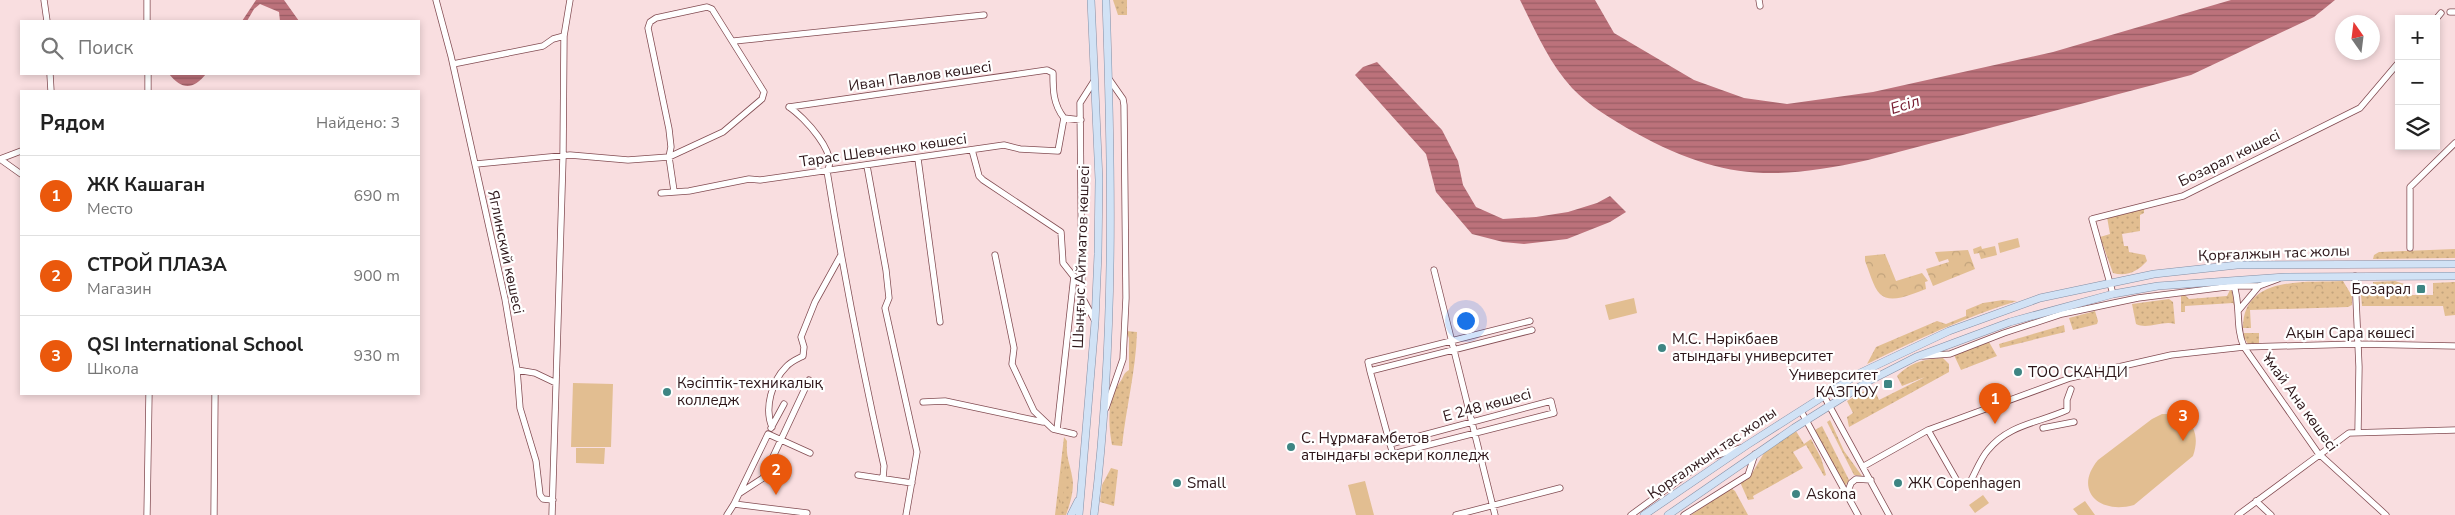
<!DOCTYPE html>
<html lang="ru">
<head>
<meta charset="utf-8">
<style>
  :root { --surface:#fff; --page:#f2f2f2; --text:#222; --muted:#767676; --line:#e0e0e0; --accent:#ea580c }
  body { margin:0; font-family:"Nunito Sans",sans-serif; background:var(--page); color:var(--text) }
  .controls { position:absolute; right:15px; top:15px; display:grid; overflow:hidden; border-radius:0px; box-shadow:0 2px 8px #0003 }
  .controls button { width:45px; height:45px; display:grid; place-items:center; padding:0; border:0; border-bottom:1px solid var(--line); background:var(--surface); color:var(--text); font:25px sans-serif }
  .compass { position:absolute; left:2335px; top:15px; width:45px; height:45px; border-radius:50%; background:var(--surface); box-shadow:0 2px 8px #0003; rotate:346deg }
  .you { position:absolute; left:1465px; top:320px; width:18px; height:18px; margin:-12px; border:4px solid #fff; border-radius:50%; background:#1a73e8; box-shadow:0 0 0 8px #1a73e833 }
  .badge { display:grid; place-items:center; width:32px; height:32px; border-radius:50%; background:var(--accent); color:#fff; font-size:16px; font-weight:700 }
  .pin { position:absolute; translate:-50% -41px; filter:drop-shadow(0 1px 2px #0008) }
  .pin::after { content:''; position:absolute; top:26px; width:18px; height:15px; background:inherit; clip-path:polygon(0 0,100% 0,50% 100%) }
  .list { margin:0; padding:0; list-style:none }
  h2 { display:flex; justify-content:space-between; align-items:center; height:65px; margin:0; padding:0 20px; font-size:21px }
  h2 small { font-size:16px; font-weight:400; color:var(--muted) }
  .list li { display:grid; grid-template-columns:32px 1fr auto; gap:15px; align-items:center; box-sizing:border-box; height:80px; padding:0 20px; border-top:1px solid var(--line) }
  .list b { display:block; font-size:19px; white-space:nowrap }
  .list p { margin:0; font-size:16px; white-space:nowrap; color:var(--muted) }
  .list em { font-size:16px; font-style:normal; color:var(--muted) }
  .icon { flex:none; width:28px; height:28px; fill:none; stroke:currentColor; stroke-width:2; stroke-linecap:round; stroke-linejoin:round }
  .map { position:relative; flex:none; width:2455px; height:515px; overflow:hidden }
  .search { position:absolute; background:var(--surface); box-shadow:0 2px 8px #0003; left:20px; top:20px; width:400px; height:55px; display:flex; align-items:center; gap:12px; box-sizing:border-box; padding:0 18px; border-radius:0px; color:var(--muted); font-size:19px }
  .panel { position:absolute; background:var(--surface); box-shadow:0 2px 8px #0003; left:20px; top:90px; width:400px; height:305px; border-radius:0px }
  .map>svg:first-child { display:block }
  .grass { fill:url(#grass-dots) }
  .forest { fill:url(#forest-crowns) }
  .pitch { fill:#e2be91 }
  .water { fill:url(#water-rules) }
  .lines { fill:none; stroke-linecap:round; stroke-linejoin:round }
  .minor-casing { stroke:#824c52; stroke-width:7 }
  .major-casing { stroke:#848ea4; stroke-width:8 }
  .minor { stroke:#fff; stroke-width:5.5 }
  .major { stroke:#d1e2f5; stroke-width:7 }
  .poi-dot { fill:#3e8583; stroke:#fff; stroke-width:2 }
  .labels { text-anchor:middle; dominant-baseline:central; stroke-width:4.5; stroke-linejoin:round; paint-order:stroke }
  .street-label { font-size:15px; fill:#2d1619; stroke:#fff }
  .poi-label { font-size:15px; fill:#2d1619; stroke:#fff; text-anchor:start }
  .water-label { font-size:16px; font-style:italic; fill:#781e32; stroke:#fff }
</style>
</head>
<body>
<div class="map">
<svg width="2455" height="515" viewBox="0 0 2455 515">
  <defs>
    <pattern id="grass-dots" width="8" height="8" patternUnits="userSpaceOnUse" patternTransform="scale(1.25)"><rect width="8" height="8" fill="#e2be91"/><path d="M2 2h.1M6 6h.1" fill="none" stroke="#c2a37c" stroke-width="1.8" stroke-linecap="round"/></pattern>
    <pattern id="forest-crowns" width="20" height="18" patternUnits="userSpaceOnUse" patternTransform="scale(1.25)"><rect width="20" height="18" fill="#e2be91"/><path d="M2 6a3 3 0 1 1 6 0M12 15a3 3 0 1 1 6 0" fill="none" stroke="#c2a37c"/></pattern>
    <pattern id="water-rules" width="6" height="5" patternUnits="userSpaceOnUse" patternTransform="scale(1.25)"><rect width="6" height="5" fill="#bc727b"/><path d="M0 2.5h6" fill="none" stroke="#995d64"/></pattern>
  </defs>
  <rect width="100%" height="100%" fill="#f9dee0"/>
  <path class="grass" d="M1113 0H1127V15H1118Z
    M2144 207V213L2140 215V231L2122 234 2124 246H2128L2129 252 2145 255 2147 261C2138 271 2127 277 2113 273L2100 237 2110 234 2107 217Z
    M2455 249V258L2373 259 2374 255 2379 252Z
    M2343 281 2352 296V305L2348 307 2250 310 2251 328H2243C2243 275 2305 283 2343 281Z
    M2395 281 2407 285V295H2433V283L2455 282V315L2445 316 2443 306H2362L2361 295H2374L2373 282Z
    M2230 290 2232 291 2235 309 2233 303 2185 306V312H2181V296L2185 295 2189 299 2227 296Z
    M2169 299 2173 302 2175 324C2162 320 2148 330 2136 324L2132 304Z
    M2003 300 2017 301C1965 317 1916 340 1867 364L1876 347 1937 321 1946 324 1966 316V310L1983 303Z
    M2095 311 2098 321 2097 324 2073 330 2069 318Z
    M2064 325 2065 332 2000 348 1999 344Z
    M1126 331 1137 332C1136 370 1126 408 1122 446L1112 445C1108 423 1107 400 1120 382 1124 377 1123 373 1129 370V338Z
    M2244 333H2259V344H2248L2243 336Z
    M1989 342 1997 356 1961 370 1954 355Z
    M1943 358 1949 364V372L1849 427 1847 417 1853 413 1847 401 1868 389H1874L1879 400 1925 377 1902 386 1897 376C1911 362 1924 359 1943 358Z
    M1830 420 1844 451 1862 476 1854 475 1827 422Z
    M1822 426 1849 480 1845 486 1815 430Z
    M1796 431 1804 444 1811 439 1821 458 1826 475 1824 476 1806 445 1793 452 1803 468 1753 496 1754 499 1748 500 1740 482 1751 475 1764 453Z
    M1064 437 1067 441C1066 458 1069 460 1072 476 1075 488 1070 504 1066 515H1055Z
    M1111 468 1118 470 1114 506 1100 502 1102 485Z
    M1731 488 1735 491 1748 515H1691Z"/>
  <path class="forest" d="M1981 246 1982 249 1995 246 1997 255 1981 259 1979 253 1974 254 1973 249Z
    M1968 250 1975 269 1933 286 1926 269 1949 262 1948 259 1939 262 1935 252Z
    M1885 254 1896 281 1922 273 1928 281 1925 282 1926 289C1914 293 1891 305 1880 294 1873 287 1869 270 1865 261V256Z
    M2337 284V290L2269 292 2289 286Z
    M1063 464 1067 468 1060 515H1057Z"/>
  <path class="pitch" d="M2018 238 2020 247 2000 253 1998 243Z
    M1634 298 1637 313 1609 320 1605 305Z
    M573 383 613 384 611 447H571Z
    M2162 414C2189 413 2202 430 2193 456L2134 505C2099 515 2073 490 2098 460L2152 419Z
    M576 448H605L604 464 576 463Z
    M1365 481 1374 515H1356L1348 485Z
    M1983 495 1989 503 1975 513 1969 505Z
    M2085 501 2095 515H2078L2073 509Z"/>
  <path class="water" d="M256 0H284L299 21H280L279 12 260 4 254 9 247 21H242Z
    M1520 0H1595L1614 33 1694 80 1744 98 1787 104 1873 92 2053 52 2231 0H2335L2314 17 2191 75 1868 160C1773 181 1721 180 1634 132 1613 120 1589 106 1572 88 1549 63 1535 30 1520 0Z
    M1377 62 1442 130 1458 161 1463 185 1476 207 1503 219 1536 217 1568 212 1597 203 1610 196 1626 212 1610 222 1567 239 1524 244 1503 242 1472 234 1436 192 1426 154 1355 75 1363 67Z
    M169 74H206C193 90 182 90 169 74Z"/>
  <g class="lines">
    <defs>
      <path id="minor" d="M44 0 47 21
        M147 0V21
        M436 0 451 56 505 299 517 370 520 408 536 461 540 495 543 499 553 500
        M1759 0 1760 6
        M2450 12H2455
        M2436 19 2441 13
        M734 41 984 15
        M453 64 543 46 553 39 564 36
        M50 74 51 91
        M148 74V91
        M1094 81 1080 103 1082 297 1095 321
        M789 107C804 117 839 154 827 171 843 270 862 368 884 466L883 478
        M789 107 1047 70 1053 73C1053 90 1053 104 1064 118
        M972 150 979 176 983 180 1061 232 1063 263 1078 282
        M0 159 21 174
        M0 159 21 151
        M918 159 940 322
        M476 164 570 155 628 160 669 157 723 132 762 99 764 92 712 9 707 7 656 18 650 22 648 28 669 129 671 147 669 157 674 191
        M867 166 886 270 889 298 885 308 917 452 906 515
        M661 193 689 191 749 179 760 180 1004 145 1020 149 1058 151 1064 118 1081 120
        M2410 248V187L2455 143
        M995 255 1014 348 1012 364 1034 411 1053 429 1074 434
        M1434 270 1495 515
        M2355 276 2359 367 2358 431
        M2234 286C2241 306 2235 327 2244 347L2318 453 2386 515
        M2113 294 2092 219 2183 196 2360 108 2399 62
        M2238 311 2259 286
        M1923 356 1950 354 2004 333 2062 314 2138 298 2234 286H2259L2278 279
        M517 370 535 373 556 383
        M1370 371 1532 330
        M1824 396 1889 515
        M923 402 945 401 1043 422
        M1106 408 1123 359 1126 298 1124 105 1123 99 1109 79
        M1801 411 1858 515
        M772 427C764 408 772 381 786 367 790 362 797 359 803 356L804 347 801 337 815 302 841 255
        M771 428 784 404
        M2043 428 2074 422
        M1057 430 1074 276
        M1928 430 1960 486 1969 484C1975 474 1980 459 1988 450 2009 424 2039 423 2067 410V400L2071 389
        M1390 444 1551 401 1554 413 1393 454 1390 444 1370 371 1368 362 1530 321
        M1864 466 1928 430 2070 378 2171 355 2244 347 2358 344 2455 346
        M858 475 912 483
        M740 493 763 478 809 380
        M1847 494 1851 483 1856 479 1871 480
        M2256 501 2271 515
        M734 504 768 434 810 453
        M147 515 149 394
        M214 515 215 394
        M552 515 563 157 564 36 570 0
        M727 515 734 504 807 513
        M1456 515 1560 488
        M1631 515 1709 458 1740 448
        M1684 515 1748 475 1755 454
        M2238 515 2349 433 2455 430"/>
      <path id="major" d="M1071 515 1078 501
        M1079 515 1095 322 1098 254 1099 180 1091 0
        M1094 515C1115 343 1112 173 1106 0
        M1644 515 1747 445 1860 373 1949 331 2040 298 2154 274 2237 265 2455 264
        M1668 515 1794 428 1869 381 1916 357 2010 322 2113 294 2158 286 2285 277 2455 276"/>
    </defs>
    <use href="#minor" class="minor-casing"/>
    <use href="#major" class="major-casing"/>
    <use href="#minor" class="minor"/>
    <use href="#major" class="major"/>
  </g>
  <g class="poi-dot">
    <rect x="2416" y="284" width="10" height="10" rx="2.5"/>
    <circle cx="1662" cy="348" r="5"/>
    <circle cx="2018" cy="372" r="5"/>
    <rect x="1883" y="379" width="10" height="10" rx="2.5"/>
    <circle cx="667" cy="392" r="5"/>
    <circle cx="1291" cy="447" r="5"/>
    <circle cx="1177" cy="483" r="5"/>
    <circle cx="1898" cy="483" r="5"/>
    <circle cx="1796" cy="494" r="5"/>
  </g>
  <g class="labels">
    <g class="street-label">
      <text transform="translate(920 76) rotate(-8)">Иван Павлов көшесі</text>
      <text transform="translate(883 150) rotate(-8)">Тарас Шевченко көшесі</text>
      <text transform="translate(2229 158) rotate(-26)">Бозарал көшесі</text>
      <text transform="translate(506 252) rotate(78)">Яглинский көшесі</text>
      <text transform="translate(2274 253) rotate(-2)">Қорғалжын тас жолы</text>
      <text transform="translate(1081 257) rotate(-88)">Шыңғыс Айтматов көшесі</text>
      <text x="2350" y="333">Ақын Сара көшесі</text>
      <text transform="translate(2300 402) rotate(54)">Ұмай Ана көшесі</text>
      <text transform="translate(1487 405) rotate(-15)">Е 248 көшесі</text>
      <text transform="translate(1712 453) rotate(-34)">Қорғалжын тас жолы</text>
    </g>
    <g class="poi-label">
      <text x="2411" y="289" text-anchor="end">Бозарал</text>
      <text x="1672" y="339">М.С. Нәрікбаев<tspan x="1672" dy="17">атындағы университет</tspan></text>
      <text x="2028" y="372">ТОО СКАНДИ</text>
      <text x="1878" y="375" text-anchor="end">Университет<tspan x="1878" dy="17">КАЗГЮУ</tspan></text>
      <text x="677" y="383">Кәсіптік-техникалық<tspan x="677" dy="17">колледж</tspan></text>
      <text x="1301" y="438">С. Нұрмағамбетов<tspan x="1301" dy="17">атындағы әскери колледж</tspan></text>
      <text x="1187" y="483">Small</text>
      <text x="1908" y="483">ЖК Copenhagen</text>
      <text x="1806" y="494">Askona</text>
    </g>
    <g class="water-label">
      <text transform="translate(1905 105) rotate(-17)">Есіл</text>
    </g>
  </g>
</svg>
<div class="controls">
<button>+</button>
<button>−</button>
<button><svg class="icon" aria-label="layers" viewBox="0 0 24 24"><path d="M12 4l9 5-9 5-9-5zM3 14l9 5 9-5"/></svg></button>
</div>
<svg class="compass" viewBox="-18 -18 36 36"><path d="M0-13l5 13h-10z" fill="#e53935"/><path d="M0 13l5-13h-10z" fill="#767676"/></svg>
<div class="you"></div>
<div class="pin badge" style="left:1995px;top:424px">1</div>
<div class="pin badge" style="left:776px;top:495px">2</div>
<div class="pin badge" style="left:2183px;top:441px">3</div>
<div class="search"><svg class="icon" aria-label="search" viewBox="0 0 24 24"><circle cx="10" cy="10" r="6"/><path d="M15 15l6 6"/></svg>Поиск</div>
<section class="panel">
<h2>Рядом<small>Найдено: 3</small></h2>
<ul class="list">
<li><span class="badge">1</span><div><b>ЖК Кашаган</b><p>Место</p></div><em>690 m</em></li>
<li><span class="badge">2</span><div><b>СТРОЙ ПЛАЗА</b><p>Магазин</p></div><em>900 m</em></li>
<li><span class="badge">3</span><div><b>QSI International School</b><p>Школа</p></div><em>930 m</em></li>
</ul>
</section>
</div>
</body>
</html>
